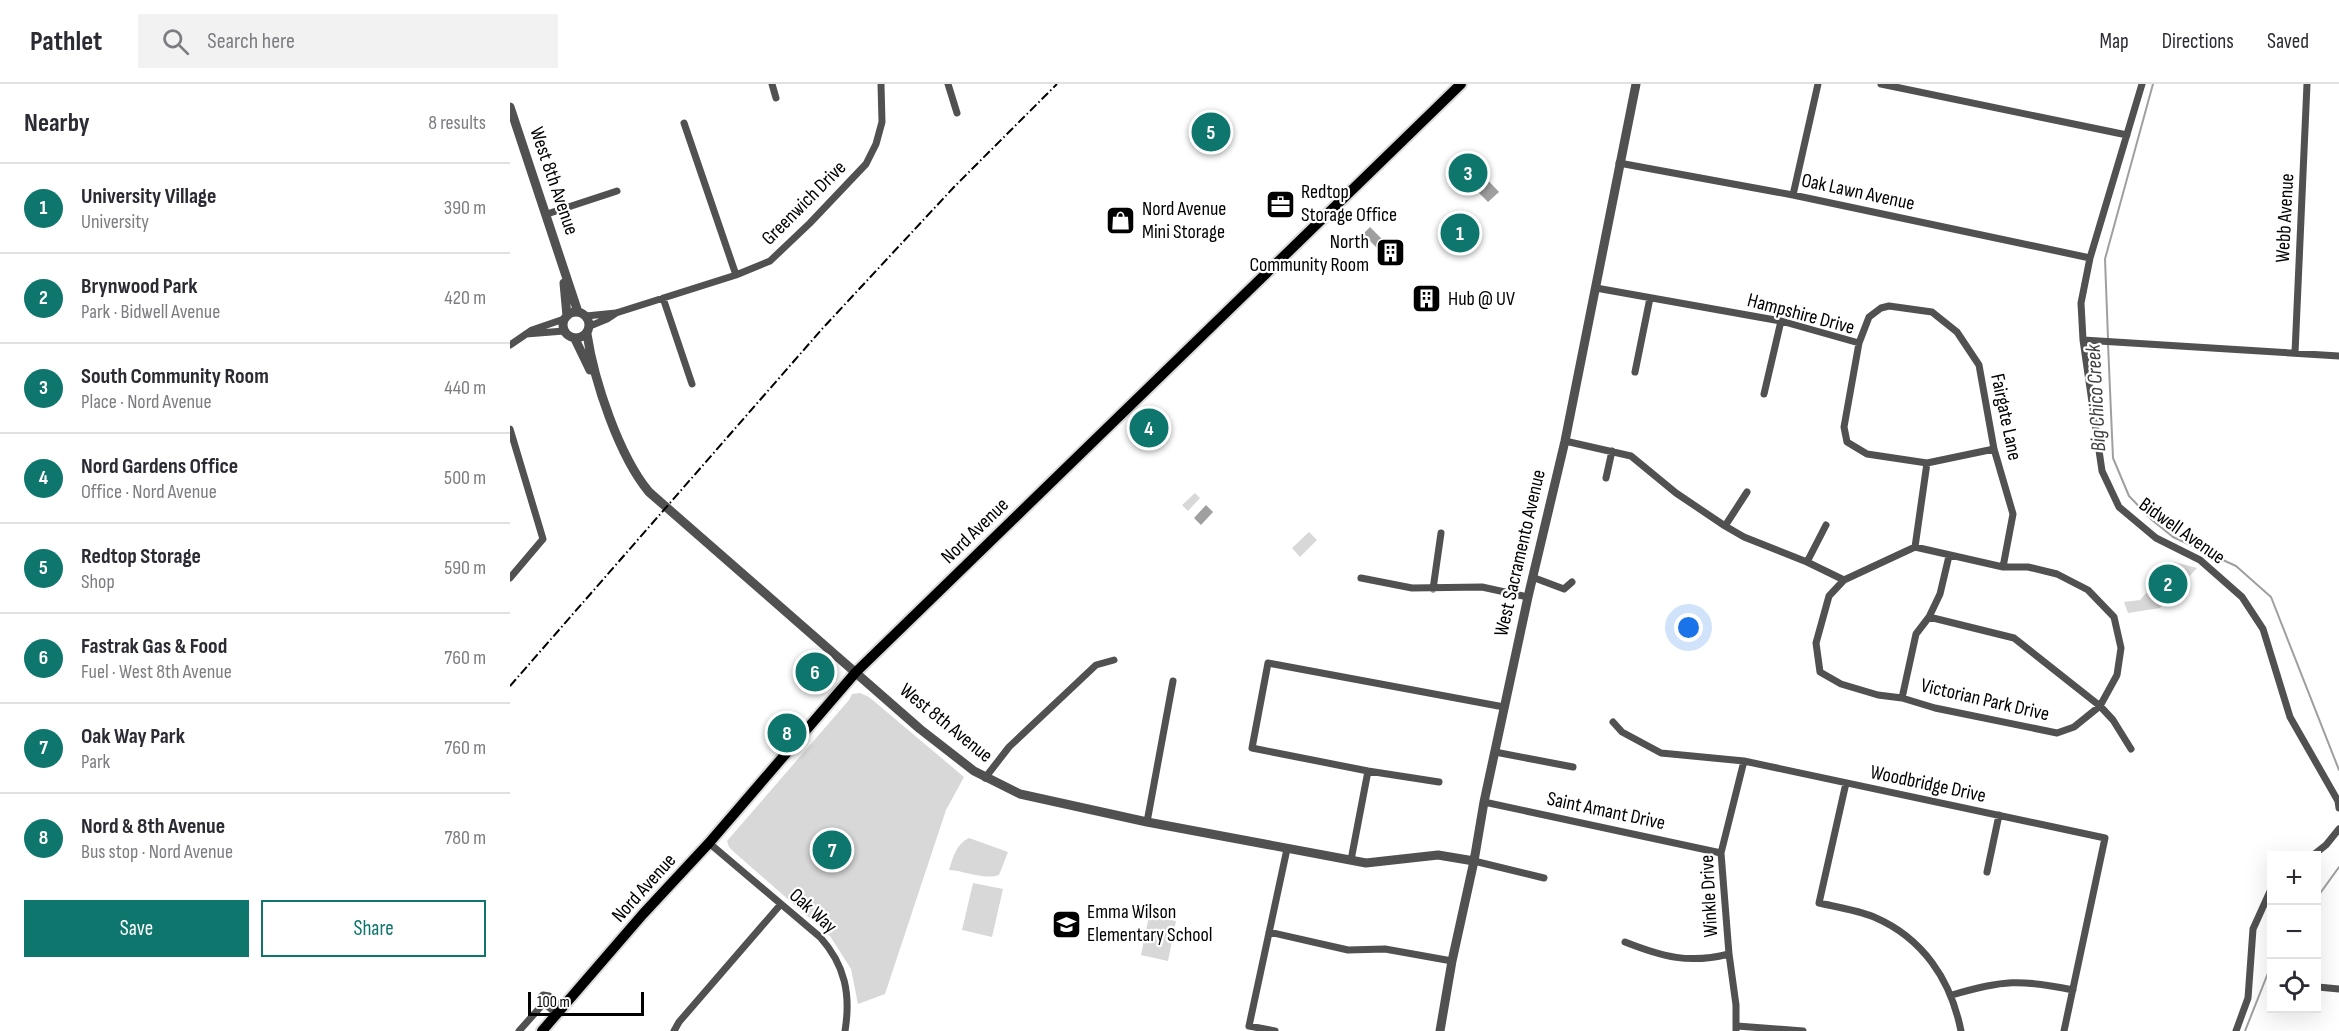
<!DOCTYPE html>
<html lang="en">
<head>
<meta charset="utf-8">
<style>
  :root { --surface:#fff; --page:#f2f2f3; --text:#2b2b33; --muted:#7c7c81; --line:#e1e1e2; --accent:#0f766e }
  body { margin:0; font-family:"Sofia Sans Condensed",sans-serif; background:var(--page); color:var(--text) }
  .controls { position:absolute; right:18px; bottom:18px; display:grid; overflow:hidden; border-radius:0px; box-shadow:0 6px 24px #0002 }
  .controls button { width:54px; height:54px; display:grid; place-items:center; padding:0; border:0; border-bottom:2px solid var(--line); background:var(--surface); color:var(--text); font:30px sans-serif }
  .scale { position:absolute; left:18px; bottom:15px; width:116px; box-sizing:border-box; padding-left:6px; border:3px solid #000; border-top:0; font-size:16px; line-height:21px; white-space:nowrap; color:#000; -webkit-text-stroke:4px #fff; paint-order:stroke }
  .you { position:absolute; left:1179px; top:544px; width:21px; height:21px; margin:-15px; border:4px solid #fff; border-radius:50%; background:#1a73e8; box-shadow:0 0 0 9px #1a73e833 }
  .badge { display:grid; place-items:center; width:39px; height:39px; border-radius:50%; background:var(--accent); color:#fff; font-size:20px; font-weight:700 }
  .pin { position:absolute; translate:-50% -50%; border:3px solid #fff; box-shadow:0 2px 6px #0006 }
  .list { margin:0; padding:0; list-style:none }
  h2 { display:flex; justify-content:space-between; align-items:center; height:78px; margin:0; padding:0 24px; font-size:26px }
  h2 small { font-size:20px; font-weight:400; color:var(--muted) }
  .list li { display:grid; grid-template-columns:39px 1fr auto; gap:18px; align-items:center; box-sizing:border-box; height:90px; padding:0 24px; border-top:2px solid var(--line) }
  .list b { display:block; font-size:22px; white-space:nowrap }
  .list p { margin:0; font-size:20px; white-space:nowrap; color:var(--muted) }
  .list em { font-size:20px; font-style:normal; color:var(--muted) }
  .actions { display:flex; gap:12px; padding:18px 24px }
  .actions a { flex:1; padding:14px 0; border:2px solid var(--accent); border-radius:0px; text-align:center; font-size:21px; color:var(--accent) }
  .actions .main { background:var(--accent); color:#fff }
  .icon { flex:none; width:33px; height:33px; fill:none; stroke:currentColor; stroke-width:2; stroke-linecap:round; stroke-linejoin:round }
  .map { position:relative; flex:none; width:1829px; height:947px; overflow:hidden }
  header { display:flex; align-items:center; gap:36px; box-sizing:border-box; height:84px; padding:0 30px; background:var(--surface); border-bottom:2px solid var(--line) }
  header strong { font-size:28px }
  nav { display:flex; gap:33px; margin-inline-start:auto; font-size:21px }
  .search { width:420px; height:54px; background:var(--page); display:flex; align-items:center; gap:15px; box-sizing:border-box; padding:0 21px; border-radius:0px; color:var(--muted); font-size:22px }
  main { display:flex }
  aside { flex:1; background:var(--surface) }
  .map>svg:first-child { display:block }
  .green { fill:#d8d8d8 }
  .water { fill:#9f9f9f }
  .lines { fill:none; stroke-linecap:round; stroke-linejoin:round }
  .stream { stroke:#9f9f9f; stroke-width:2 }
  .primary-casing { stroke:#dbdbdb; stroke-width:14 }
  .minor { stroke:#515151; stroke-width:7 }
  .tertiary { stroke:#515151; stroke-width:9 }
  .primary { stroke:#000; stroke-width:10 }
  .rail { stroke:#000; stroke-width:2; stroke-dasharray:9 3 1.5 3; stroke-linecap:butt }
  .labels { text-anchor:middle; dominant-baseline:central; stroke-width:4.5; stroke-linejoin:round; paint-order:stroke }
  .street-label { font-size:20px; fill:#000; stroke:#fff }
  .poi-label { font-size:20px; fill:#000; stroke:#fff; text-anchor:start }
  .water-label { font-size:21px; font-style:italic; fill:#404040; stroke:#fff }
</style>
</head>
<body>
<header>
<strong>Pathlet</strong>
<div class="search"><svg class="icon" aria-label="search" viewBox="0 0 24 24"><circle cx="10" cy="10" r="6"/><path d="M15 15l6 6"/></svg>Search here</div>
<nav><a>Map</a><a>Directions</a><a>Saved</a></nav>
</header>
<main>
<aside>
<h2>Nearby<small>8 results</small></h2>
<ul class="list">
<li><span class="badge">1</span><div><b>University Village</b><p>University</p></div><em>390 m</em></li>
<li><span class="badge">2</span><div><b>Brynwood Park</b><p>Park · Bidwell Avenue</p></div><em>420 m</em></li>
<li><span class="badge">3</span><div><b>South Community Room</b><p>Place · Nord Avenue</p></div><em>440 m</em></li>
<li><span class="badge">4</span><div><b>Nord Gardens Office</b><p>Office · Nord Avenue</p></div><em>500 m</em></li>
<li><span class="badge">5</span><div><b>Redtop Storage</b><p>Shop</p></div><em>590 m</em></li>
<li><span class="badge">6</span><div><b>Fastrak Gas &amp; Food</b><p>Fuel · West 8th Avenue</p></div><em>760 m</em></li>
<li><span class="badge">7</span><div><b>Oak Way Park</b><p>Park</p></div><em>760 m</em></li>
<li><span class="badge">8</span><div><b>Nord &amp; 8th Avenue</b><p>Bus stop · Nord Avenue</p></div><em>780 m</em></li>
</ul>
<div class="actions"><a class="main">Save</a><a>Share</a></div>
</aside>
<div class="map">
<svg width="1829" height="947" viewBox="0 0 1829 947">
  <rect width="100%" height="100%" fill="#fff"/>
  <path class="green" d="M685 409 690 414 678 427 672 421Z
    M799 448 807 456 790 473 782 464Z
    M1664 478 1687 484 1650 524 1618 529 1614 518 1630 516Z
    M350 609 359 613 454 693 436 726 375 910 348 920 341 885 320 852 225 769 219 763 217 757 339 616 342 610Z
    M459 754 498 768 489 791C473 796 456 787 439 786 443 774 446 760 459 754Z
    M463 799 493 805 482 853 452 846Z
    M639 832 666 837 658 877 631 871Z"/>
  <path class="water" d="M972 90 989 108 978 118 961 101Z
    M860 143 874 157 867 164 853 150Z
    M696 421 703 428 691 441 684 434Z"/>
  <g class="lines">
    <path class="stream" d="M1598 254 1595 175 1643 0
      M1598 260 1603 374 1619 412 1642 436 1663 453 1726 482 1761 513 1829 686
      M1806 815 1829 783
      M1735 947 1762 879"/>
    <defs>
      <path id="primary" d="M32 947 133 830 199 759 346 588 951 0"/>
    </defs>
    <use href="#primary" class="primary-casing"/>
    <path class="minor" d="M262 0 266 14
      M438 0 447 29
      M1371 0 1617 51
      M1632 0 1580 174 1571 219 1573 256 1592 387 1609 423 1646 454 1690 476 1732 513 1753 545 1780 633 1828 717 1829 724
      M174 39 226 191
      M1109 79 1283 111 1580 174
      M1283 111 1308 0
      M37 130 107 107
      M1086 204 1271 237 1349 259
      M153 214 182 300
      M76 232 106 229 226 191 260 177 300 139 356 80 366 60 372 38 371 0
      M80 242 97 235 106 229
      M16 250 54 247
      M1573 256 1829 272
      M0 261 22 246 54 235
      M1785 269 1797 0
      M1125 288 1140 214
      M1254 310 1271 237
      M0 345 33 455 0 494
      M1055 357 1121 372 1166 409 1215 442 1234 453 1297 478 1334 496
      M1484 365 1417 379 1357 370 1337 358 1334 343 1349 259 1359 233 1371 224 1379 222 1422 228 1447 248 1469 281 1484 365 1503 430 1493 483
      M1096 394 1102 367
      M1215 442 1237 408
      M1405 463 1493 483H1518L1547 490 1578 506 1604 533 1611 564 1607 591 1590 622 1564 643 1547 649 1425 624 1392 614 1368 611 1331 600 1310 588 1306 559 1319 512 1334 496Z
      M1405 463 1417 379
      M1297 478 1316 441
      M1022 493 1054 505 1062 498
      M851 494 902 504 972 503 1018 513
      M923 505 931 449
      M1419 533 1504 554 1590 622 1603 636 1621 665
      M1392 614 1406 550 1419 533 1430 510 1439 472
      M1103 638 1112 648 1151 669 1234 677 1595 754 1554 947
      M985 668 1063 683
      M475 694 499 663 586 581 604 576
      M929 698 858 687 742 664 758 579 994 623
      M1336 699 1309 819C1327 823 1347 826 1364 833 1413 854 1441 896 1451 947
      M974 718 1211 769
      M637 738 663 597
      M199 759 310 853C335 881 341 910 335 947
      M1802 772 1816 761 1829 745
      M841 776 858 687
      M964 777 1034 794
      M1477 788 1489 731
      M759 848 838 866 875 865 942 877
      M1115 858C1153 873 1179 880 1219 870
      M1808 903 1829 905
      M1442 911C1492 896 1511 895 1563 906
      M47 930 34 919 31 913 33 911 39 912 52 924
      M1227 942 1293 947
      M9 947 34 919
      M164 947 169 938 271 820
      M765 947 739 942 777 765
      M1226 947V921L1219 870 1211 769 1234 677
      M1726 947 1738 914 1743 845 1762 803"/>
    <path class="tertiary" d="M0 23 68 228
      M54 199 57 232
      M53 241a13 13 0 1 1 26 0a13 13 0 1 1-26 0Z
      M77 250C84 297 109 372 139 408L410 645 464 687 510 710 637 738 856 779 928 771 964 777
      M65 255 80 286
      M930 947 942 877 964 777 974 718 1018 513 1055 357 1126 0"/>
    <use href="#primary" class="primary"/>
    <path class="rail" d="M0 602 312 245 444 103 547 0"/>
  </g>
  <defs>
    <symbol id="office-square" viewBox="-11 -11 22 22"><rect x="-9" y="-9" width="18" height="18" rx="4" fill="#000" stroke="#fff"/><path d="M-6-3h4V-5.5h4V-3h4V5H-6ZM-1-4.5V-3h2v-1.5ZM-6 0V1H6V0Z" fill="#fff"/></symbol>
    <symbol id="shop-square" viewBox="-11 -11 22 22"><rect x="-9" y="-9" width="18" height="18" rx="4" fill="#000" stroke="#fff"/><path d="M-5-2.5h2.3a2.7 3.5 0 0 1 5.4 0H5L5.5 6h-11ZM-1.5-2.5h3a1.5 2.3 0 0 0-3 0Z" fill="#fff"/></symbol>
    <symbol id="building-square" viewBox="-11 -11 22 22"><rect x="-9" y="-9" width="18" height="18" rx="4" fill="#000" stroke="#fff"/><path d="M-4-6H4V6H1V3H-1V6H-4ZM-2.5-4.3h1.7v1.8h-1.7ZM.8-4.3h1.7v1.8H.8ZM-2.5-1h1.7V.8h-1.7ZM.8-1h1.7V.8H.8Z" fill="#fff"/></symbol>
    <symbol id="school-square" viewBox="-11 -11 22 22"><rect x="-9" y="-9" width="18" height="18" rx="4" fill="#000" stroke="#fff"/><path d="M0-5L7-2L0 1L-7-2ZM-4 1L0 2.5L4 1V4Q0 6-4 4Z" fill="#fff"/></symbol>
  </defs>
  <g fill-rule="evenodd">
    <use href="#office-square" x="754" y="104" width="33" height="33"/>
    <use href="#shop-square" x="594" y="120" width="33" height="33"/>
    <use href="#building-square" x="864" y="152" width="33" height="33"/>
    <use href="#building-square" x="900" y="198" width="33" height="33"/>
    <use href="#school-square" x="540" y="824" width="33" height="33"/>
  </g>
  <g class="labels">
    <g class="street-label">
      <text transform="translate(44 97) rotate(71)">West 8th Avenue</text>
      <text transform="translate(1348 108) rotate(12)">Oak Lawn Avenue</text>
      <text transform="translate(294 119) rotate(-45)">Greenwich Drive</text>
      <text transform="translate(1775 134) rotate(-87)">Webb Avenue</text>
      <text transform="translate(1291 230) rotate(15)">Hampshire Drive</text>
      <text transform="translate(1496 333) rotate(78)">Fairgate Lane</text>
      <text transform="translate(465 447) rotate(-44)">Nord Avenue</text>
      <text transform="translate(1672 447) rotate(35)">Bidwell Avenue</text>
      <text transform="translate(1010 469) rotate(-77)">West Sacramento Avenue</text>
      <text transform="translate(1475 616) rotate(13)">Victorian Park Drive</text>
      <text transform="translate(436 639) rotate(39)">West 8th Avenue</text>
      <text transform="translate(1418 700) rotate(12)">Woodbridge Drive</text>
      <text transform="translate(1096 727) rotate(12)">Saint Amant Drive</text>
      <text transform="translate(134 804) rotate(-48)">Nord Avenue</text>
      <text transform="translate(1199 812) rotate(-93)">Winkle Drive</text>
      <text transform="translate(303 827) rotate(42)">Oak Way</text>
    </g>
    <g class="poi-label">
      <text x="791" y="108">Redtop<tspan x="791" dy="23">Storage Office</tspan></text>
      <text x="632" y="125">Nord Avenue<tspan x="632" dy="23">Mini Storage</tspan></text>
      <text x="859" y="158" text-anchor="end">North<tspan x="859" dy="23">Community Room</tspan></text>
      <text x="938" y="215">Hub @ UV</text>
      <text x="577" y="828">Emma Wilson<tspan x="577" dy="23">Elementary School</tspan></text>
    </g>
    <g class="water-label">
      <text transform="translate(1586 314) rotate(-93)">Big Chico Creek</text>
    </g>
  </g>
</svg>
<div class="controls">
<button>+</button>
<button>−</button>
<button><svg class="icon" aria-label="locate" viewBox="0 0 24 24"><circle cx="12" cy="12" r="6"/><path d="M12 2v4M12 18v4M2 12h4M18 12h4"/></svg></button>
</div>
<div class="scale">100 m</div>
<div class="you"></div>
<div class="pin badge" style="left:950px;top:149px">1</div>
<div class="pin badge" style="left:1658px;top:500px">2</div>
<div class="pin badge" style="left:958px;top:89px">3</div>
<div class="pin badge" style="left:639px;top:344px">4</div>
<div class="pin badge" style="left:701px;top:48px">5</div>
<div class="pin badge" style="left:305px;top:588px">6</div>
<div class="pin badge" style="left:322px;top:766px">7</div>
<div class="pin badge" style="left:277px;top:649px">8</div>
</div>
</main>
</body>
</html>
